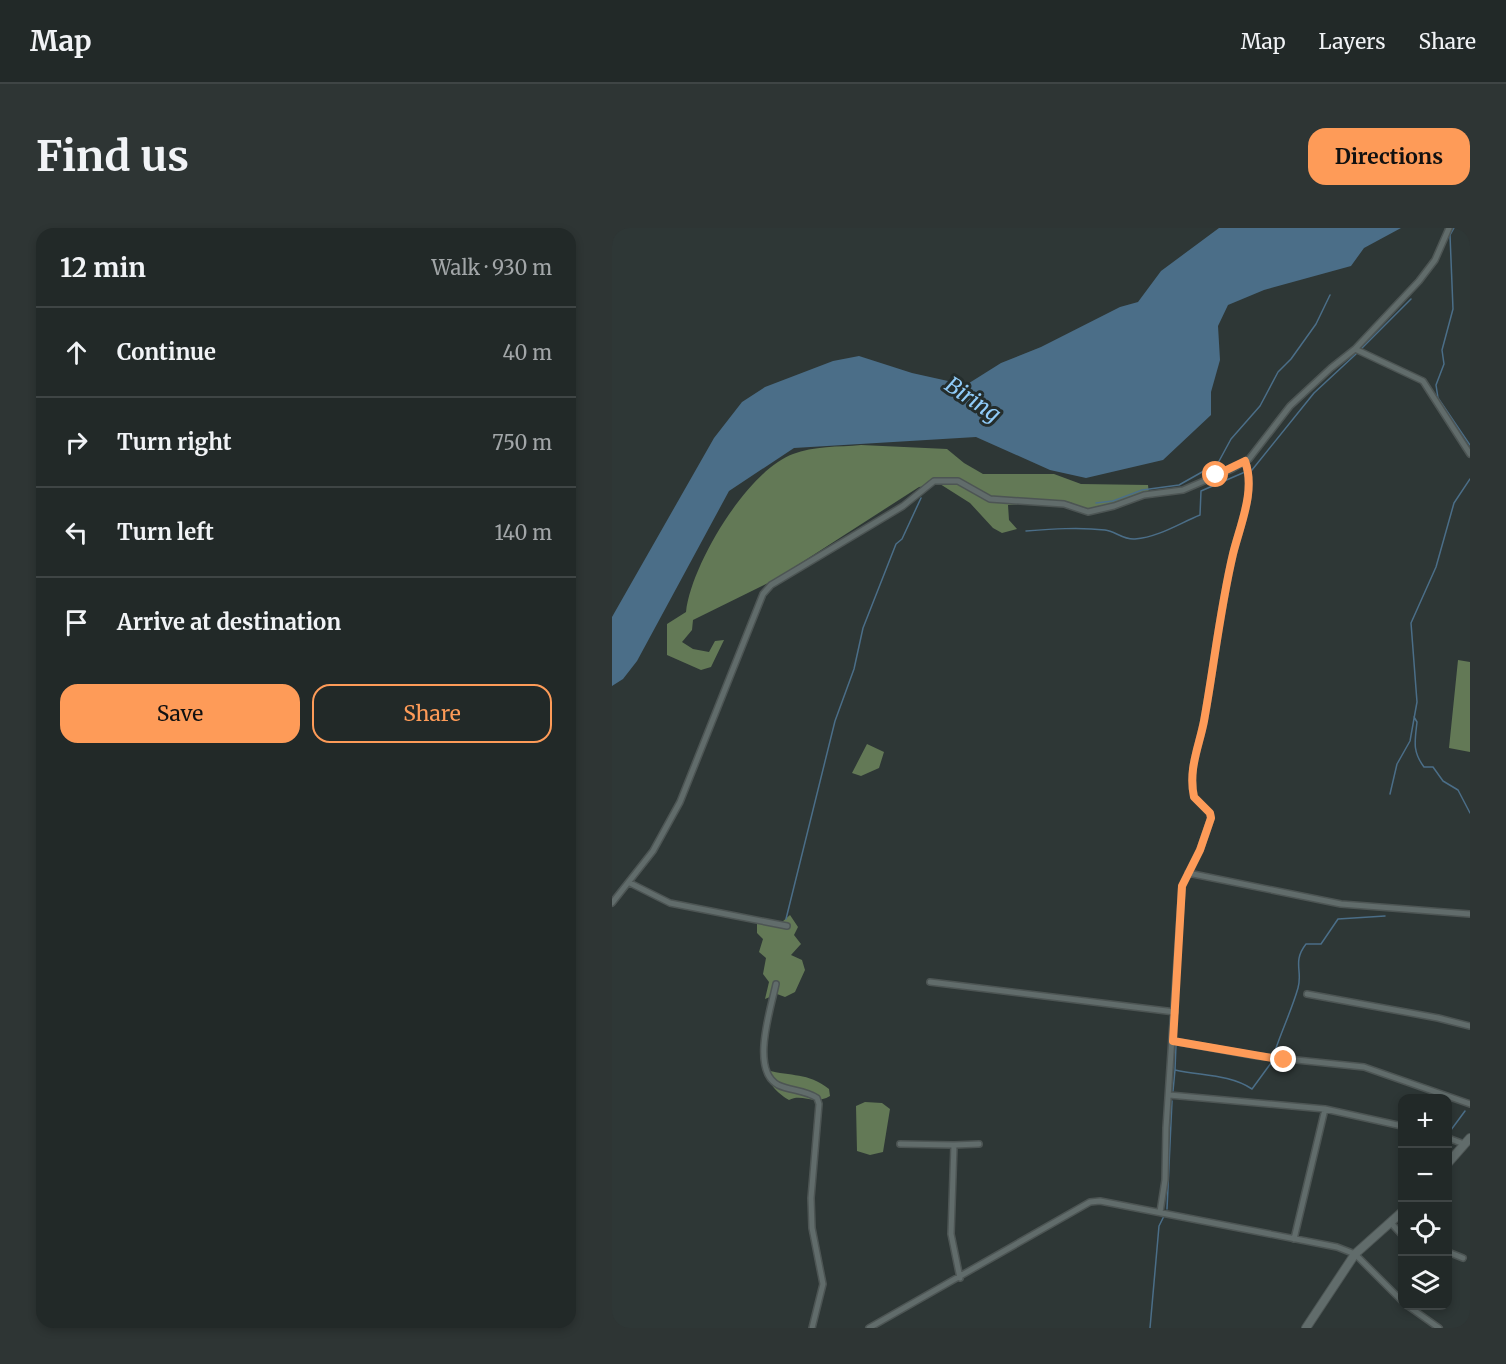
<!DOCTYPE html>
<html lang="en">
<head>
<meta charset="utf-8">
<style>
  :root { --surface:#222928; --page:#2e3534; --text:#f1f3f6; --muted:#a2a6a8; --line:#3f4545; --accent:#fe9b58 }
  body { margin:0; font-family:Merriweather,serif; background:var(--page); color:var(--text) }
  .controls { position:absolute; right:18px; bottom:18px; display:grid; overflow:hidden; border-radius:12px; box-shadow:0 3px 9px #0003 }
  .controls button { width:54px; height:54px; display:grid; place-items:center; padding:0; border:0; border-bottom:2px solid var(--line); background:var(--surface); color:var(--text); font:30px sans-serif }
  .stop { position:absolute; width:18px; height:18px; margin:-14px; border:4px solid #fe9b58; border-radius:50%; background:#fff }
  .stop.end { background:#fe9b58; border-color:#fff; box-shadow:0 2px 6px #0008 }
  .list { margin:0; padding:0; list-style:none }
  h2 { display:flex; justify-content:space-between; align-items:center; height:78px; margin:0; padding:0 24px; font-size:26px }
  h2 small { font-size:20px; font-weight:400; color:var(--muted) }
  .list li { display:grid; grid-template-columns:39px 1fr auto; gap:18px; align-items:center; box-sizing:border-box; height:90px; padding:0 24px; border-top:2px solid var(--line) }
  .list b { display:block; font-size:22px; white-space:nowrap }
  .list em { font-size:20px; font-style:normal; color:var(--muted) }
  .actions { display:flex; gap:12px; padding:18px 24px }
  .actions a { flex:1; padding:14px 0; border:2px solid var(--accent); border-radius:18px; text-align:center; font-size:21px; color:var(--accent) }
  .actions .main { background:var(--accent); color:#111 }
  .icon { flex:none; width:33px; height:33px; fill:none; stroke:currentColor; stroke-width:2; stroke-linecap:round; stroke-linejoin:round }
  .map { position:relative; flex:none; width:858px; height:1100px; overflow:hidden; border-radius:18px }
  header { display:flex; align-items:center; gap:36px; box-sizing:border-box; height:84px; padding:0 30px; background:var(--surface); border-bottom:2px solid var(--line) }
  header strong { font-size:28px }
  nav { display:flex; gap:33px; margin-inline-start:auto; font-size:21px }
  .intro { display:flex; align-items:center; justify-content:space-between; box-sizing:border-box; height:144px; padding:0 36px }
  h1 { margin:0; font-size:42px }
  .button { padding:15px 27px; border-radius:18px; background:var(--accent); color:#111; font-size:21px; font-weight:700 }
  main { display:flex; gap:36px; padding:0 36px }
  aside { flex:1; background:var(--surface); border-radius:18px; box-shadow:0 3px 9px #0003 }
  .map>svg:first-child { display:block }
  .forest { fill:#637956 }
  .water { fill:#4b6e88 }
  .lines { fill:none; stroke-linecap:round; stroke-linejoin:round }
  .stream { stroke:#4b6e88; stroke-width:1.5 }
  .street-casing { stroke:#4d5554; stroke-width:8 }
  .secondary-casing { stroke:#4d5554; stroke-width:10 }
  .street { stroke:#616c6b; stroke-width:5 }
  .secondary { stroke:#616c6b; stroke-width:8 }
  .route { stroke:#fe9b58; stroke-width:8 }
  .labels { text-anchor:middle; dominant-baseline:central; stroke-width:6; stroke-linejoin:round; paint-order:stroke }
  .water-label { font-size:22px; font-style:italic; fill:#90cbf8; stroke:#242d2c }
</style>
</head>
<body>
<header>
<strong>Map</strong>
<nav><a>Map</a><a>Layers</a><a>Share</a></nav>
</header>
<div class="intro"><h1>Find us</h1><a class="button">Directions</a></div>
<main>
<aside>
<h2>12 min<small>Walk · 930 m</small></h2>
<ul class="list">
<li><svg class="icon" aria-label="ahead" viewBox="0 0 24 24"><path d="M12 20V5M6 11l6-6 6 6"/></svg><div><b>Continue</b></div><em>40 m</em></li>
<li><svg class="icon" aria-label="right" viewBox="0 0 24 24"><path d="M7 20v-9h11M14 6l5 5-5 5"/></svg><div><b>Turn right</b></div><em>750 m</em></li>
<li><svg class="icon" aria-label="left" viewBox="0 0 24 24"><path d="M17 20v-9H6M10 6l-5 5 5 5"/></svg><div><b>Turn left</b></div><em>140 m</em></li>
<li><svg class="icon" aria-label="arrive" viewBox="0 0 24 24"><path d="M6 21V4h12l-3 4 3 4H6"/></svg><div><b>Arrive at destination</b></div></li>
</ul>
<div class="actions"><a class="main">Save</a><a>Share</a></div>
</aside>
<div class="map">
<svg width="858" height="1100" viewBox="0 0 858 1100">
  <rect width="100%" height="100%" fill="#2e3736"/>
  <path class="forest" d="M249 217 335 221 352 235 371 246H442L469 256 536 257 537 266 503 274 492 283 473 282 458 274 445 273 396 277 397 292 405 301 390 305 381 300 358 275 328 256 307 259 164 351 81 392 80 402 70 414 81 421 97 424 103 413 112 412 99 439 89 442 55 427V396L74 384C79 337 135 243 181 226 201 218 227 219 249 217Z
    M846 432 858 434V524L837 520Z
    M255 516 272 524 267 540 249 548 240 545Z
    M178 687 186 699 182 707 189 716 179 727 190 732 193 742 183 764 173 769 165 766 153 771 157 754 151 746 154 730 147 724 151 711 145 705V696L160 693 170 694Z
    M155 842C180 849 195 844 217 861L218 868C201 878 191 865 177 872 168 867 153 854 155 842Z
    M253 874 270 875 278 881 271 924 258 927 245 923 244 878Z"/>
  <path class="water" d="M607 0H789L752 20 739 38 652 62 616 77 606 98 608 132 599 164V187L551 232 474 250 438 242 364 209 182 220 117 263 25 433 11 451 0 458V389L102 210 130 174 153 159 221 133 247 128 300 145 354 157 389 135 429 119 508 79 526 74 549 43Z"/>
  <g class="lines">
    <path class="stream" d="M842 0 838 7 841 81 830 122 832 136 824 157 826 170 858 217
      M750 120 799 71
      M640 242 702 165 744 126
      M484 275 501 273 530 262 567 257 606 235 619 211 648 178 666 144 679 131 704 96 718 67
      M414 303C440 301 467 299 493 302 503 303 511 312 523 311 547 309 568 295 588 287L589 263 633 244
      M802 489 805 494C803 513 800 523 812 539H821L831 553 846 562 858 585
      M778 566 785 536 798 513 805 474 799 395 824 339 842 275 858 251
      M174 691 223 493 242 441 251 400 284 316 290 311 309 270
      M663 823C670 802 680 781 686 760 691 743 680 734 694 716H709L726 691 773 688
      M563 842 564 816
      M561 863 563 842C589 848 617 846 640 861L659 835
      M836 906 853 883
      M555 981 560 873
      M538 1100 547 998 552 988"/>
    <defs>
      <path id="street" d="M743 121 807 53 823 32 837 0
        M576 645 729 676 858 686
        M18 655 58 675 175 698
        M0 675 41 623 68 574 151 366 159 357 291 278 322 253H346L378 271 452 276 476 284 502 278 532 267 571 262 620 241 637 231 678 178 719 140 743 121 811 153 858 226
        M318 754 563 784
        M164 756C159 780 138 842 166 857 179 863 193 862 205 870L207 876 199 970 200 1000 211 1056 200 1100
        M695 766 826 790 858 798
        M561 813 645 828 752 839 858 876
        M557 867 713 881 790 898
        M836 910 852 916
        M288 916 342 917 339 1006 348 1050
        M342 917 367 916
        M548 984 553 952 554 900 570 658 588 622 599 590 598 585 582 569C576 541 587 519 592 493 602 438 608 381 621 326 628 297 644 263 633 233
        M780 996 790 1007
        M682 1011 713 881
        M836 1024 851 1030
        M796 1078 827 1100
        M257 1100 478 974 488 973 725 1019 743 1026 790 1073"/>
      <path id="secondary" d="M836 935 858 910
        M694 1100 743 1026 790 984"/>
    </defs>
    <use href="#street" class="street-casing"/>
    <use href="#secondary" class="secondary-casing"/>
    <use href="#street" class="street"/>
    <use href="#secondary" class="secondary"/>
  </g>
  <g class="lines">
    <path class="route" d="M604 247 633 233C644 263 628 297 621 326 608 381 602 438 592 493 587 519 576 541 582 569L598 585 599 590 588 622 570 658 561 813 672 832"/>
  </g>
  <g class="labels">
    <g class="water-label">
      <text transform="translate(361 171) rotate(34)">Biring</text>
    </g>
  </g>
</svg>
<div class="controls">
<button>+</button>
<button>−</button>
<button><svg class="icon" aria-label="locate" viewBox="0 0 24 24"><circle cx="12" cy="12" r="6"/><path d="M12 2v4M12 18v4M2 12h4M18 12h4"/></svg></button>
<button><svg class="icon" aria-label="layers" viewBox="0 0 24 24"><path d="M12 4l9 5-9 5-9-5zM3 14l9 5 9-5"/></svg></button>
</div>
<div class="stop" style="left:604px;top:247px"></div>
<div class="stop end" style="left:672px;top:832px"></div>
</div>
</main>
</body>
</html>
